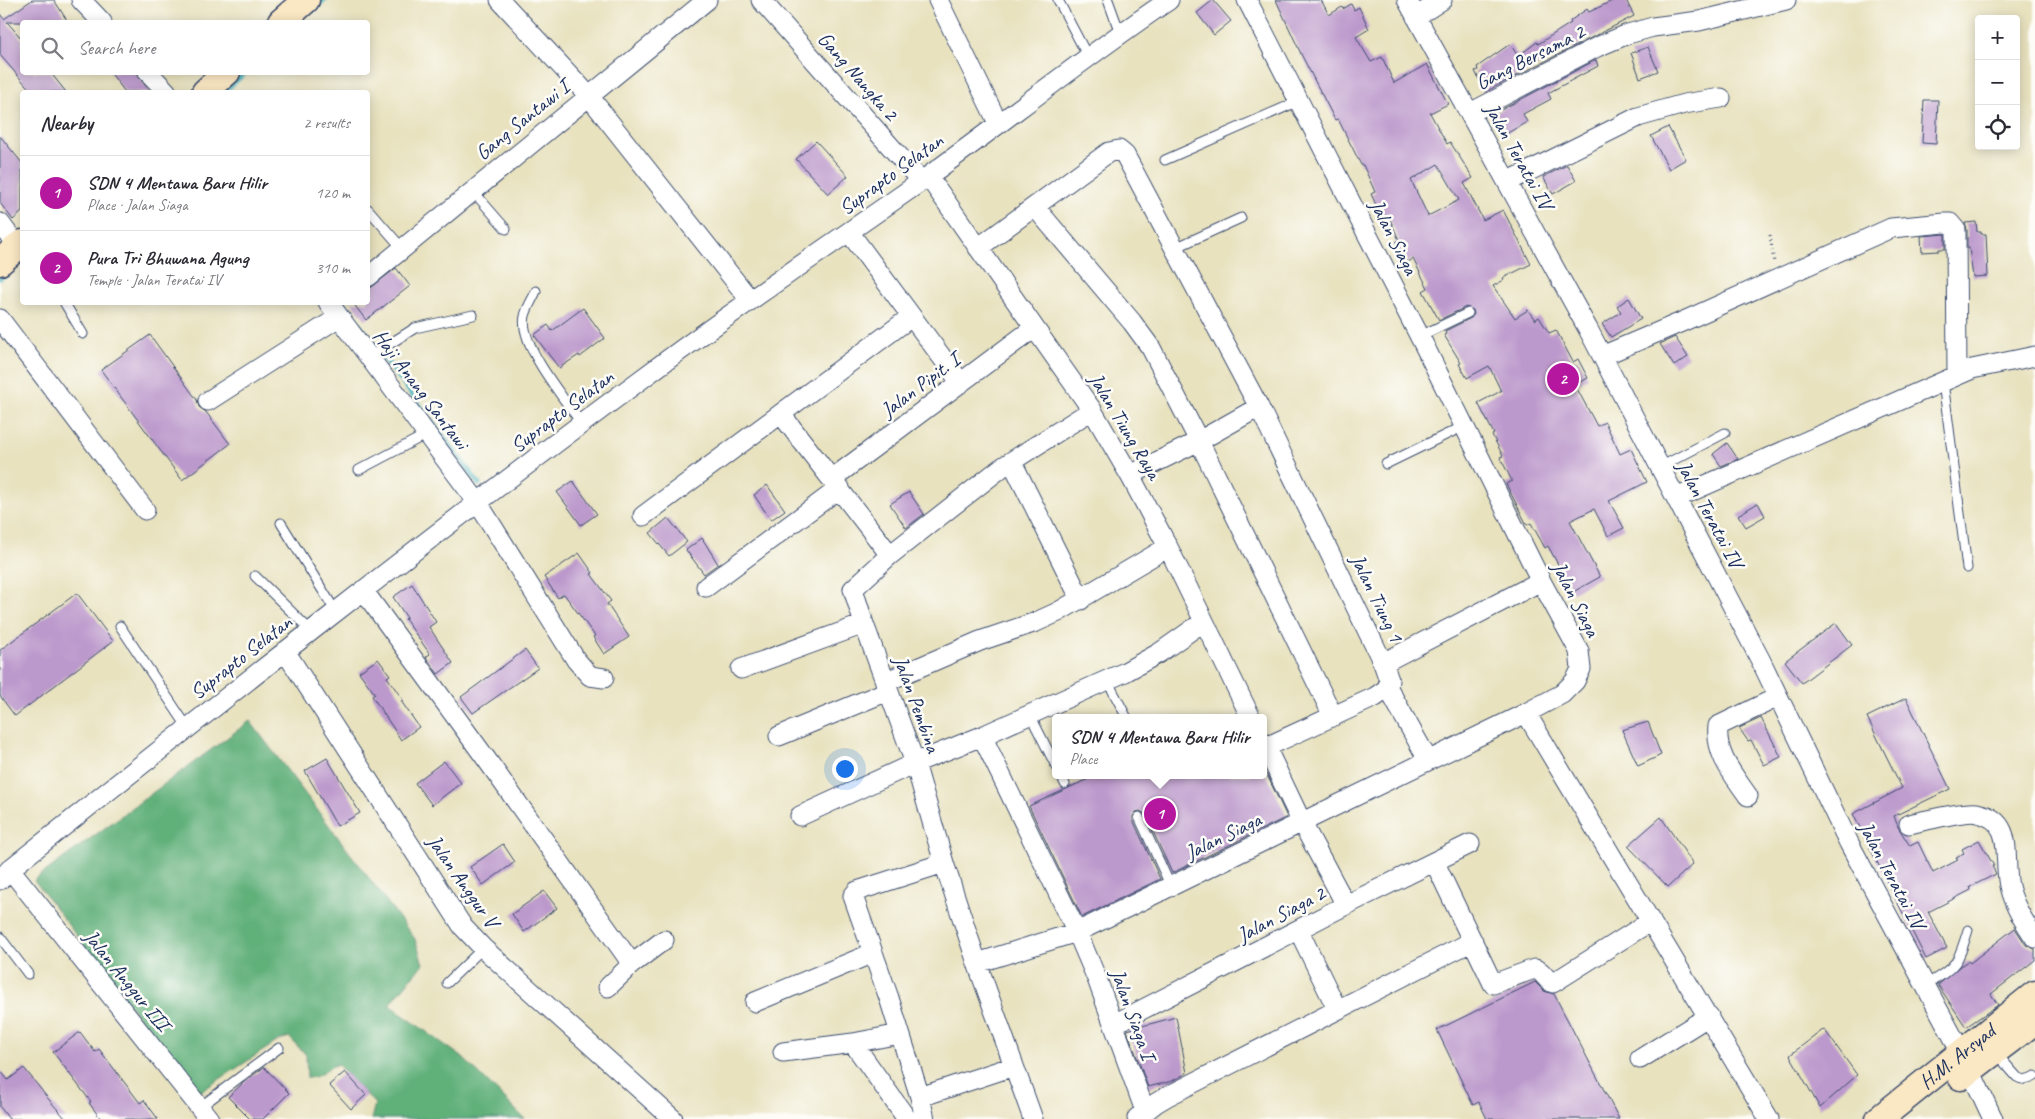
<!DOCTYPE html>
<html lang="en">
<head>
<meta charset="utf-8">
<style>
  :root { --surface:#fff; --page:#f7f7f7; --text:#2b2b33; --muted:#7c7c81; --line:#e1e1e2; --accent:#b5179e }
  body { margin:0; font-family:Caveat,sans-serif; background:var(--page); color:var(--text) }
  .controls { position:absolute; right:15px; top:15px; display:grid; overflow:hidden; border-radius:5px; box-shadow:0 2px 12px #0003 }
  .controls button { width:45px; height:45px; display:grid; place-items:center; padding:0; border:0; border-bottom:1px solid var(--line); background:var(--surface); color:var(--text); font:25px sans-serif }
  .you { position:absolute; left:844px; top:768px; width:18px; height:18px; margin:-12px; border:4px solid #fff; border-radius:50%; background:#1a73e8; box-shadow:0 0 0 8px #1a73e833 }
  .badge { display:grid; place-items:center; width:32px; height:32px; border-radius:50%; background:var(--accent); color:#fff; font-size:16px; font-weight:700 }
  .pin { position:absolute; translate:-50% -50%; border:2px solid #fff; box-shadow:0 1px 5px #0006 }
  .popup { position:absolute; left:1052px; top:714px; width:215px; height:65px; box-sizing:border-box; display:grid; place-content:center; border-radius:5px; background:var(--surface); filter:drop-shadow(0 1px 4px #0005); font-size:16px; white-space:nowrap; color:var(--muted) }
  .popup b { font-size:19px; color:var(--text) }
  .popup::after { content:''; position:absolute; left:50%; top:100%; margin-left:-10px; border:10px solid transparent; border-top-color:var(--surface) }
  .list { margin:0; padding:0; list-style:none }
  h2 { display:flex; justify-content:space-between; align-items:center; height:65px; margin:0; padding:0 20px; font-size:21px }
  h2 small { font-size:16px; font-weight:400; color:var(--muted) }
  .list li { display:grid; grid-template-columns:32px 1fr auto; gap:15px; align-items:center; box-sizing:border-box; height:75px; padding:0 20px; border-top:1px solid var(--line) }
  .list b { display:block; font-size:19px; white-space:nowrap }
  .list p { margin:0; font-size:16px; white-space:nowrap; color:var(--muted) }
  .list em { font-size:16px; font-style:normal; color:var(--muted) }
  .icon { flex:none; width:28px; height:28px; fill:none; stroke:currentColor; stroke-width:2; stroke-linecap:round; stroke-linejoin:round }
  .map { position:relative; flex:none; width:2035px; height:1119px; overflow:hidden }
  .search { position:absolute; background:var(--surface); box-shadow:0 2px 12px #0003; left:20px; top:20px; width:350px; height:55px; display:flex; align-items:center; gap:12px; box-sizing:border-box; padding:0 18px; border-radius:5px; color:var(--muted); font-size:19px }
  .panel { position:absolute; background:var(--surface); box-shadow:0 2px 12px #0003; left:20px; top:90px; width:350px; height:215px; border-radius:5px }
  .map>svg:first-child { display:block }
  .forest { fill:#60b07a; stroke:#3e706c }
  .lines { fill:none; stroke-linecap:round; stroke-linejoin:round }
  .stream { stroke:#42b1bc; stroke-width:5 }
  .building { fill:#bc99cc; fill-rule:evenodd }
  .lane-casing { stroke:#3a4a6d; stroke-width:11 }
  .street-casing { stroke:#3a4a6d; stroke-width:21 }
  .secondary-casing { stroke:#3a4a6d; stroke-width:29 }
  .path { stroke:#3a4a6d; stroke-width:3; stroke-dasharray:1 4; stroke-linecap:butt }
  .lane { stroke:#fff; stroke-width:9 }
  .street { stroke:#fff; stroke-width:19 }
  .secondary { stroke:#fae7c3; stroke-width:26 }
  .labels { text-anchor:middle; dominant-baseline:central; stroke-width:5; stroke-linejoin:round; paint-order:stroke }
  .street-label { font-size:21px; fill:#1b2f5e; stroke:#fdfcf7 }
</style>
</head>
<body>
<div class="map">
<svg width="2035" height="1119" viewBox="0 0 2035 1119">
  <rect width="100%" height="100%" fill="#fdfcf7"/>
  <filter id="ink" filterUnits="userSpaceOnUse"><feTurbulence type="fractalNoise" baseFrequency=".02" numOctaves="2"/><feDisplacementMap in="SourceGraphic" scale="10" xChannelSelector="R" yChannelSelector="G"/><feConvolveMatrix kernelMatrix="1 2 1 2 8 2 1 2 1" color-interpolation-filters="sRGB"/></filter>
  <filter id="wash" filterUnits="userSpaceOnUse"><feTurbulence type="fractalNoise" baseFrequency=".0096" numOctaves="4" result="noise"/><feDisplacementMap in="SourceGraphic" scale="20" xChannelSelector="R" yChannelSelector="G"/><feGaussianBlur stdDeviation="1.12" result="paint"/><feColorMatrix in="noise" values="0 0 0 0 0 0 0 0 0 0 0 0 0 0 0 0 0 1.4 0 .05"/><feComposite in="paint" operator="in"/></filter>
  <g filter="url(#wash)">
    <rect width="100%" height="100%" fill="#e8e2bf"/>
    <path class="forest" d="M250 721 415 939 423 964 389 1005 462 1057 525 1119H371L375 1104 337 1064C325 1069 321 1078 307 1078L306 1055 289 1037 278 1041 197 1094 34 880Z"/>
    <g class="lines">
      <path class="stream" d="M313 10 324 0
        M224 92 246 72
        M0 278 11 269
        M342 302 479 484"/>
    </g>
    <g id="blocks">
      <path class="building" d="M32 0H54L68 22H7L22 39V72H50L66 92H32L0 55V14L4 19Z
        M1213 0 1231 21 1214 35 1197 13Z
        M1276 0H1321L1329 15 1342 7 1343 9 1351 4 1354 10 1359 7 1369 29 1356 37 1371 62 1382 57 1394 83 1427 64 1448 104 1430 113 1447 144 1450 142 1473 178 1464 183 1483 220 1503 210 1531 264 1503 278 1504 280 1493 286 1515 318 1528 310 1535 320 1539 317 1549 333 1556 330 1573 362 1578 359 1588 378 1575 385 1597 426 1605 422 1620 454 1631 449 1647 482 1609 501 1624 528 1608 536 1594 509 1570 521 1600 577 1573 592 1548 546 1545 548 1531 523 1527 525 1506 484 1512 481 1500 457 1503 456 1492 435 1494 434 1478 403 1501 391 1489 366 1467 378 1459 364 1461 363 1444 335 1446 334 1445 331 1471 318 1474 314 1473 310 1466 307 1439 320 1423 291 1428 288 1413 259 1406 263 1396 242 1399 240 1388 215 1382 218 1371 194 1375 192 1363 165H1361L1338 119 1335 120 1302 56ZM1438 164 1459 200 1428 216 1411 180Z
        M1614 0H1626L1634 16 1485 92 1475 71 1478 70 1477 67 1510 44 1518 56 1537 42 1538 44 1571 23 1570 21 1587 9 1589 12Z
        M1648 47 1658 71 1640 78 1631 53Z
        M1596 60 1598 66 1548 93 1551 99 1523 114 1527 122 1504 135 1493 116 1496 114 1495 113Z
        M110 72H135L150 92H125Z
        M1924 100H1938L1936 144 1922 143Z
        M1668 127 1686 159 1669 169 1651 136Z
        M0 136 22 163V212L13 220 0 203Z
        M816 141 848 176 828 194 796 159Z
        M1567 165 1576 181 1553 194 1543 177Z
        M1976 222 1977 232H1981V234H1986L1988 276 1973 277 1969 248H1967V230L1965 223Z
        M1945 234V249H1939V251L1922 252 1921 236Z
        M396 268 410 286 366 320 352 302H368V290Z
        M1629 298 1641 319 1611 337 1602 324 1621 312 1617 306Z
        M583 308 605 338 580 357 579 355 559 368 534 335 548 325 552 331Z
        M150 335 197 400 199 407 206 412 230 444 182 480 101 370Z
        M1675 337 1688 357 1674 366 1660 344Z
        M1727 443 1738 459 1721 466 1713 454Z
        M573 481 597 514 581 525 557 492Z
        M767 485 785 510 771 520 754 495Z
        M909 492 924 514 906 528 890 504Z
        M1758 503 1765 516 1746 527 1738 515Z
        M668 518 687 542 669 556 650 533Z
        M702 538 718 564 704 574 686 550Z
        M579 553 593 573 591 574 611 601 607 604 629 637 604 654 593 637 595 636 564 594 558 598 544 577Z
        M412 584 436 622 429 627 453 663 438 674 426 657 430 654 405 619 407 618 393 597Z
        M77 593 113 641 15 716 0 696V650Z
        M1836 623 1852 645 1802 683 1785 661Z
        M525 650 538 668 473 713 461 697Z
        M378 659 390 675 387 677 403 700 401 701 419 727 401 740 372 696 375 694 359 672Z
        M1906 698 1950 789 1894 816 1898 827 1910 846 1918 842 1933 873 1958 860 1956 857 1964 853 1962 849 1979 840 1994 866H1992L1996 874 1970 887 1971 890 1928 912 1947 948 1926 959 1853 814 1902 788 1867 717Z
        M1761 718 1781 757 1764 765 1751 740 1748 741 1739 728Z
        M1648 722 1661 755 1638 766 1622 730Z
        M327 758 360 813 337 826 305 771Z
        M444 761 461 783 432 805 415 783Z
        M1097 775H1267L1287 817 1172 873 1145 814 1140 811 1136 812 1133 816V820L1160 879 1082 917 1029 806Z
        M1661 817 1693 864 1668 887 1628 846Z
        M503 844 515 862 483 885 470 867Z
        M544 891 557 908 524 932 512 914Z
        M2015 928 2026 945 2035 949V960L1991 994 1998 1005 1966 1027 1938 985 1960 966 1968 961 1970 963Z
        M1535 982 1544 991 1554 994 1619 1119H1487L1479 1102 1473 1105 1437 1030Z
        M1176 1017 1187 1073 1172 1081 1148 1087 1127 1030Z
        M1824 1029 1857 1075 1820 1108 1790 1055Z
        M80 1032 95 1052 99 1049 140 1103 144 1100 158 1119H101L89 1103 91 1102 53 1052Z
        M264 1067 289 1093 263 1119H250L228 1097 244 1082Z
        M24 1068 50 1101 66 1119H9L0 1107V1070L8 1080Z
        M345 1072 366 1095 351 1109 329 1085Z"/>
    </g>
  </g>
  <g filter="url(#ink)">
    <use href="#blocks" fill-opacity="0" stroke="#3a4a6d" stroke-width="1"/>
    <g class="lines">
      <defs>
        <path id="lane" d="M1058 0 1088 57
          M1108 0 1120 33
          M1165 160 1299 101
          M472 190 506 229
          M368 209 402 248
          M1175 248 1241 218
          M536 291C533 299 527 307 525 316 518 344 566 401 582 424
          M64 302 83 334
          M1420 336 1468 313
          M369 357 415 328 473 315
          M1943 382 1967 568
          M1386 464 1464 426
          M1660 467 1725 433
          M359 470 427 434
          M281 523 336 612
          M255 576 311 631
          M120 626 188 728
          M1107 680 1127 718
          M1030 715 1056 766
          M1061 775 1065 784
          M1139 817 1171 887
          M0 937 28 974
          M447 983 483 948
          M1926 985C1957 965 1957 966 1968 930
          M1995 1052 2017 1077C2023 1081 2028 1080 2035 1076
          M200 1107 279 1048"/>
        <path id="street" d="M81 0 102 22
          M500 0 588 95 750 300
          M761 0 921 181
          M938 0 998 123
          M1407 0 1588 329 1761 661 1849 843 1962 1054
          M1416 17 1442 0
          M148 72 167 92
          M1470 113 1597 47 1628 34 1653 27 1699 21 1786 0
          M928 176 1092 410 1132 479 1168 547 1251 718
          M1507 182 1638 117 1684 104 1721 98
          M1035 207 1132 322 1151 348 1199 441 1333 716
          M0 223 18 247
          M849 232 961 383
          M978 248 1109 152 1119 150 1125 155 1259 407 1383 663 1389 680 1388 688 1375 697 1266 747
          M368 277 707 0
          M328 302 478 503 576 660 590 676 604 678
          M0 319 145 510
          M1602 356 1684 321 1891 228 1945 223H1950L1956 230 1957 375
          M208 401 339 317
          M781 414 890 555
          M1012 462 1081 600
          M1130 475 1199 441 1259 407
          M833 478 1034 328
          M1676 498 1972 369 2035 356
          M643 516 911 317
          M706 587 840 488
          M363 590 487 760 632 964
          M285 651 463 927 483 948 673 1119
          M1383 663 1541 581
          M741 669 864 624
          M885 682 980 641 1036 622 1058 612 1168 547
          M1388 688 1428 760
          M1526 713 1769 1119
          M779 736 888 691
          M982 736 1077 932 1097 979 1145 1111
          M1264 743 1302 823 1346 905
          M1748 796C1733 774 1715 754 1718 726L1778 697
          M800 816 915 763 982 736 1125 672 1159 653 1203 622
          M1909 824C1922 821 1968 810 1977 813 2018 821 2001 861 2010 890 2015 908 2025 923 2035 938
          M1435 863 1493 984 1534 969C1544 970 1545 981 1553 983L1651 921
          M10 869 209 1119
          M0 880 10 869C219 703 428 537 643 378 732 311 825 249 916 185 1001 124 1083 58 1169 0
          M1299 931 1337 1009
          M977 963 1077 932 1526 713 1562 694 1575 681 1581 669 1579 651 1541 581 1423 343 1247 0
          M608 987 632 964 664 940
          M755 1002 873 953
          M1114 1024 1346 905 1470 844
          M853 1043 907 1119
          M783 1052 853 1043 900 1034
          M1640 1059 1709 1016
          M1970 1070 1993 1119
          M920 1097 1014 1066
          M1137 1118 1156 1103 1166 1097 1473 941
          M925 1119 920 1097 889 998 853 896 857 891 944 863
          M1033 1119 977 963 944 863 915 763 864 624 853 589 890 555 1001 468 1092 410"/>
        <g id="secondary">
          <path d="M281 22 306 0"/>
          <path d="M205 92 227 72"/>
          <path d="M0 262 22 243"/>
          <path d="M1961 1077 2035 1021"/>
          <path id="s1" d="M1879 1119 2035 994"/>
        </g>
      </defs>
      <use href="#lane" class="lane-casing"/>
      <use href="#street" class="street-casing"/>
      <use href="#secondary" class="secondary-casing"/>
      <path class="path" d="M1770 235 1774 262"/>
      <use href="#lane" class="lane"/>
      <use href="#street" class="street"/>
      <use href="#secondary" class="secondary"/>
    </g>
  </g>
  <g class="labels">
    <g class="street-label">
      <text transform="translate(1530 57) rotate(-27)">Gang Bersama 2</text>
      <text transform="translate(858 76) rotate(49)">Gang Nangka 2</text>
      <text transform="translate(522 120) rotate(-39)">Gang Santawi I</text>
      <text transform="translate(1519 156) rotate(61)">Jalan Teratai IV</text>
      <text transform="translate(891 174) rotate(-36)">Suprapto Selatan</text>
      <text transform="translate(1394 237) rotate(63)">Jalan Siaga</text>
      <text transform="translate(920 385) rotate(-37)">Jalan Pipit. I</text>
      <text transform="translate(421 389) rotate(53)">Haji Anang Santawi</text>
      <text transform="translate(562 411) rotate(-37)">Suprapto Selatan</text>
      <text transform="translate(1125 426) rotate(59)">Jalan Tiung Raya</text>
      <text transform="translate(1710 514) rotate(62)">Jalan Teratai IV</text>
      <text transform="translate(1377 598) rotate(64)">Jalan Tiung 1</text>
      <text transform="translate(1576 599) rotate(63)">Jalan Siaga</text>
      <text transform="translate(241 657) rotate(-38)">Suprapto Selatan</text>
      <text transform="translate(917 704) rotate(70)">Jalan Pembina</text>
      <text transform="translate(1223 836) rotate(-26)">Jalan Siaga</text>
      <text transform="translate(1892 875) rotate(62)">Jalan Teratai IV</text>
      <text transform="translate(463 881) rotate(55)">Jalan Anggur V</text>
      <text transform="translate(1281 914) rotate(-28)">Jalan Siaga 2</text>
      <text transform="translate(127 980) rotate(51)">Jalan Anggur III</text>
      <text transform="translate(1133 1014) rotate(70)">Jalan Siaga I</text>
      <text stroke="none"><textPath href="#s1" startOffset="100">H.M. Arsyad</textPath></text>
    </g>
  </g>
</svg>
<div class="controls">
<button>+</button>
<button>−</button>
<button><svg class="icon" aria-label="locate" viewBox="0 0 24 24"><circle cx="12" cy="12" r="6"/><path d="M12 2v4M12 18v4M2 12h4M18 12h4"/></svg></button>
</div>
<div class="you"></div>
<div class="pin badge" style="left:1160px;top:814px">1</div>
<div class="popup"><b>SDN 4 Mentawa Baru Hilir</b>Place</div>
<div class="pin badge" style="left:1563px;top:379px">2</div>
<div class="search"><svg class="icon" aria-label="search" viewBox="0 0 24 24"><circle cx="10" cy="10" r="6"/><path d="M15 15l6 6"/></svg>Search here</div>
<section class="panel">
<h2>Nearby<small>2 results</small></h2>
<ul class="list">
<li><span class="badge">1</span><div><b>SDN 4 Mentawa Baru Hilir</b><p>Place · Jalan Siaga</p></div><em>120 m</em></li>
<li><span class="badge">2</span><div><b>Pura Tri Bhuwana Agung</b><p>Temple · Jalan Teratai IV</p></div><em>310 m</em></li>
</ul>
</section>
</div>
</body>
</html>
